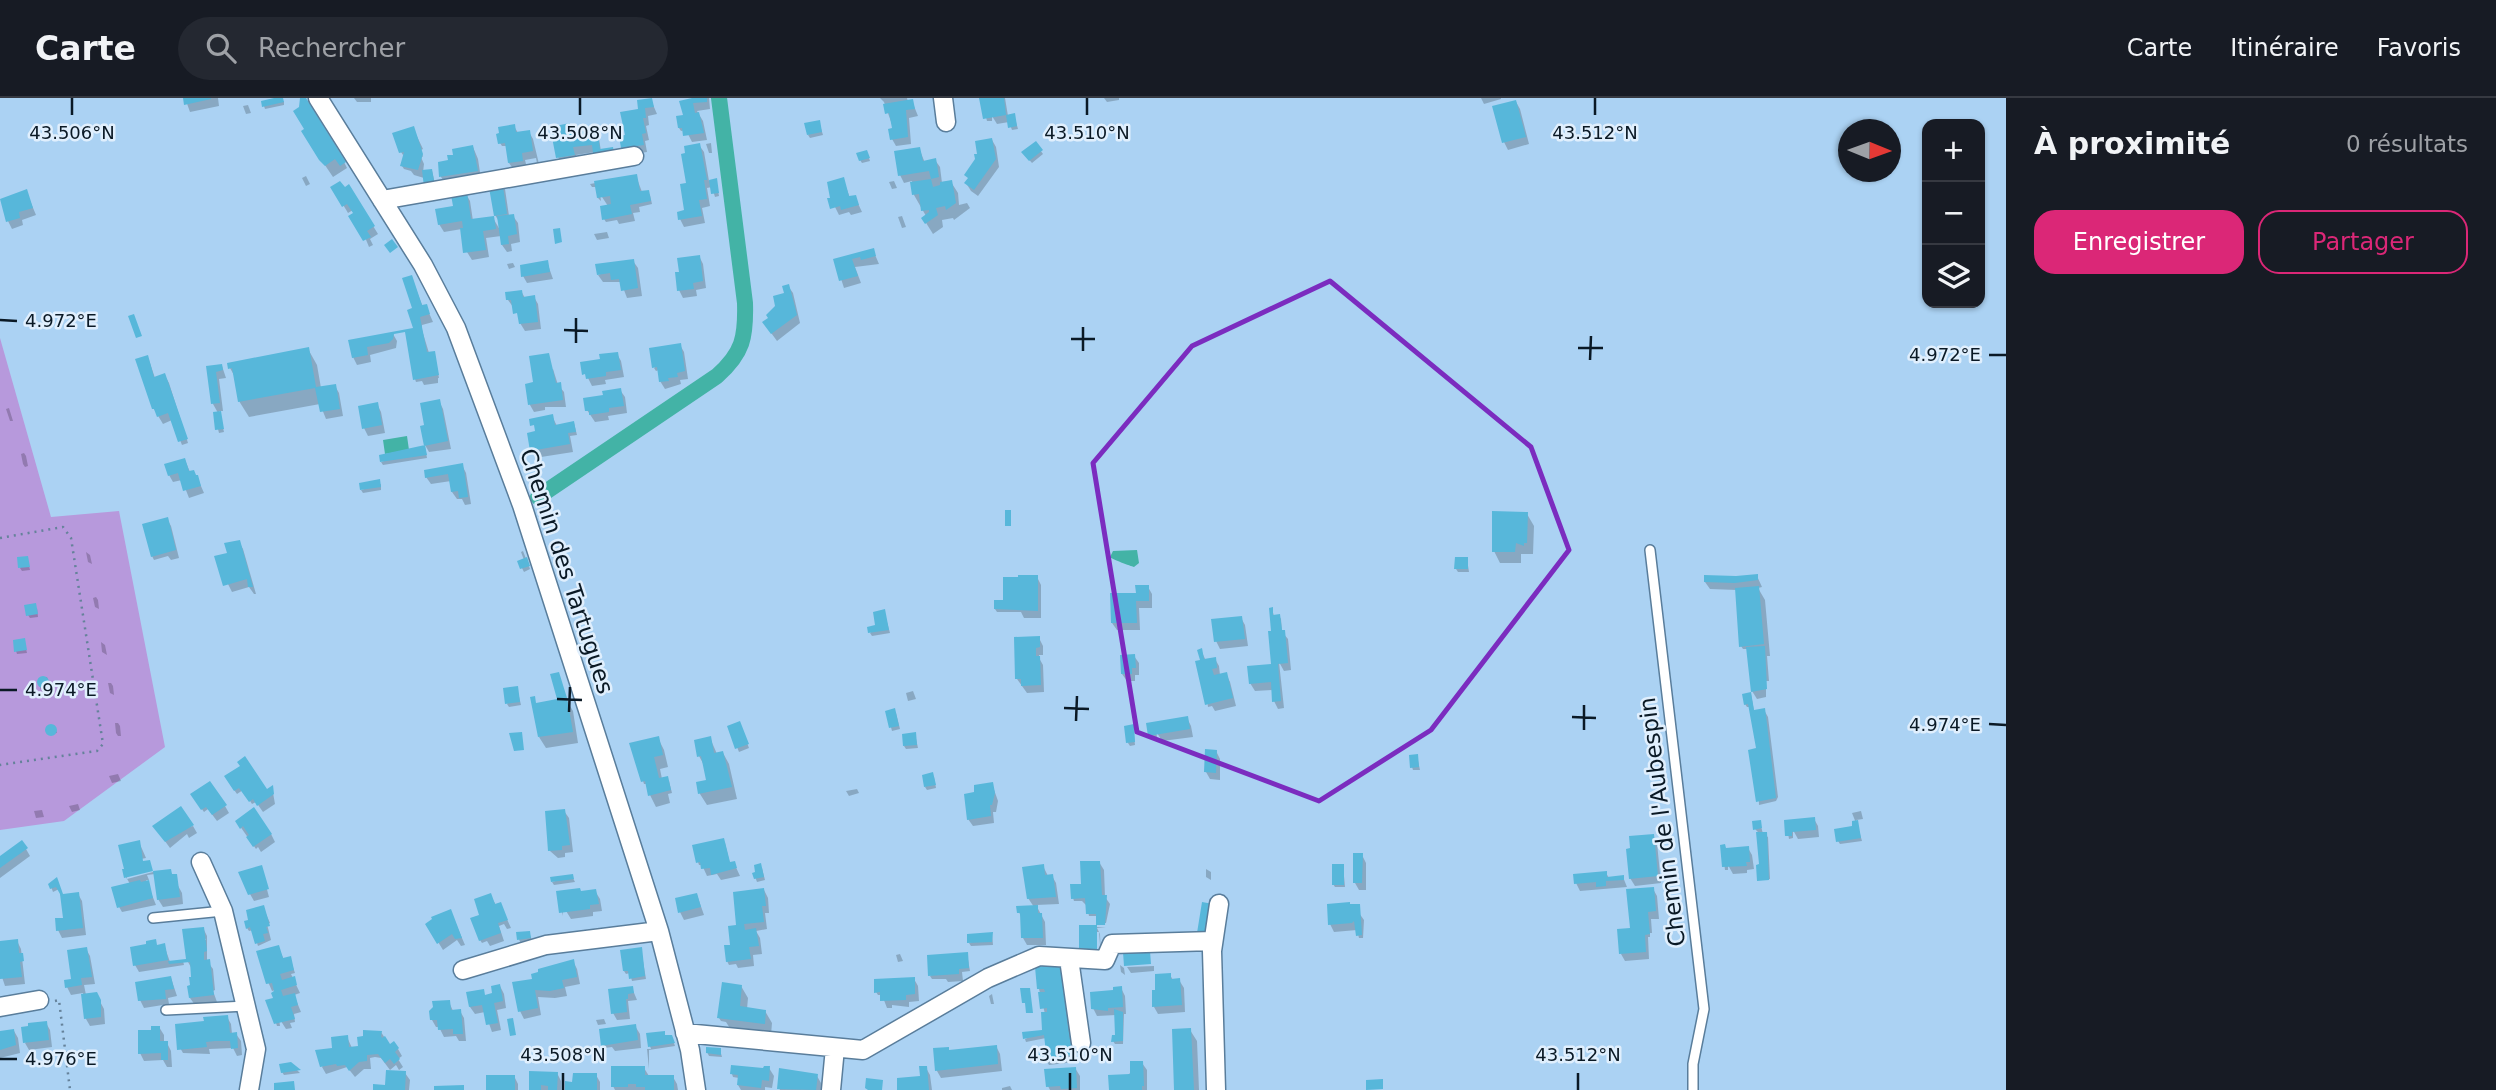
<!DOCTYPE html>
<html lang="fr">
<head>
<meta charset="utf-8">
<style>
  :root { --surface:#171b24; --page:#242831; --text:#f1f3f6; --muted:#9ea1a6; --line:#363941; --accent:#db2777 }
  body { margin:0; font-family:"DejaVu Sans",sans-serif; background:var(--page); color:var(--text) }
  .controls { position:absolute; right:21px; top:21px; display:grid; overflow:hidden; border-radius:14px; box-shadow:0 2px 5px #0004 }
  .controls button { width:63px; height:63px; display:grid; place-items:center; padding:0; border:0; border-bottom:2px solid var(--line); background:var(--surface); color:var(--text); font:35px sans-serif }
  .compass { position:absolute; left:1838px; top:21px; width:63px; height:63px; border-radius:50%; background:var(--surface); box-shadow:0 2px 5px #0004; rotate:91deg }
  .list { margin:0; padding:0; list-style:none }
  h2 { display:flex; justify-content:space-between; align-items:center; height:91px; margin:0; padding:0 28px; font-size:30px }
  h2 small { font-size:23px; font-weight:400; color:var(--muted) }
  .actions { display:flex; gap:14px; padding:21px 28px }
  .actions a { flex:1; padding:16px 0; border:2px solid var(--accent); border-radius:21px; text-align:center; font-size:24px; color:var(--accent) }
  .actions .main { background:var(--accent); color:#fff }
  .icon { flex:none; width:38px; height:38px; fill:none; stroke:currentColor; stroke-width:2; stroke-linecap:round; stroke-linejoin:round }
  .map { position:relative; flex:none; width:2006px; height:992px; overflow:hidden }
  header { display:flex; align-items:center; gap:42px; box-sizing:border-box; height:98px; padding:0 35px; background:var(--surface); border-bottom:2px solid var(--line) }
  header strong { font-size:33px }
  nav { display:flex; gap:38px; margin-inline-start:auto; font-size:24px }
  .search { width:490px; height:63px; background:var(--page); display:flex; align-items:center; gap:18px; box-sizing:border-box; padding:0 24px; border-radius:38px; color:var(--muted); font-size:26px }
  main { display:flex }
  aside { flex:1; background:var(--surface) }
  .map>svg:first-child { display:block }
  .green { fill:#b799dc }
  .water { fill:#43b3a6 }
  .shadow { fill:#0003 }
  .lines { fill:none; stroke-linecap:round; stroke-linejoin:round }
  .canal { stroke:#43b3a6; stroke-width:16 }
  .building { fill:#57b7da }
  .lane-casing { stroke:#597d9b; stroke-width:12 }
  .street-casing { stroke:#597d9b; stroke-width:21 }
  .path { stroke:#65829a; stroke-width:2.5; stroke-dasharray:2 5; stroke-linecap:butt }
  .lane { stroke:#fff; stroke-width:9 }
  .street { stroke:#fff; stroke-width:18 }
  .marked { fill:none; stroke:#7b2cbf; stroke-width:5; stroke-linejoin:round }
  .ticks { fill:none; stroke:#0a1925; stroke-width:2.5 }
  .labels { text-anchor:middle; dominant-baseline:central; stroke-width:5; stroke-linejoin:round; paint-order:stroke }
  .street-label { font-size:23px; fill:#0a1925; stroke:#e0effd }
  .ticks-label { font-size:18px; text-anchor:middle; fill:#0a1925; stroke:#e0effd; stroke-width:5; stroke-linejoin:round; paint-order:stroke }
</style>
</head>
<body>
<header>
<strong>Carte</strong>
<div class="search"><svg class="icon" aria-label="search" viewBox="0 0 24 24"><circle cx="10" cy="10" r="6"/><path d="M15 15l6 6"/></svg>Rechercher</div>
<nav><a>Carte</a><a>Itinéraire</a><a>Favoris</a></nav>
</header>
<main>
<div class="map">
<svg width="2006" height="992" viewBox="0 0 2006 992">
  <rect width="100%" height="100%" fill="#abd2f3"/>
  <path class="green" d="M0 240 51 419 119 413 165 649 64 723 0 732Z"/>
  <path class="water" d="M407 338 409 352 385 356 383 342Z
    M1137 452 1139 465 1134 469C1131 468 1111 461 1110 459L1113 453Z"/>
  <path class="shadow" d="M185 0H218L219 8 190 14Z
    M354 0H371V4H357Z
    M694 0H709L710 11 697 13 703 23 707 42 692 44 686 32 681 33 679 30Z
    M880 0H907L908 4 912 3 918 18 909 20 911 46 896 48 892 41 894 32 884 4Z
    M981 0H1005L1008 18 1014 17 1018 31 1012 32 1009 24 997 26 992 18V23H987Z
    M1104 0H1119V2L1107 4Z
    M1481 0H1501V1L1484 6Z
    M651 2 657 16 648 18 649 27 646 28 649 42 645 43 647 54 627 57 622 50 641 16 639 3Z
    M284 3V7L265 11 264 8Z
    M1516 4 1520 11 1529 46 1508 52 1504 44Z
    M248 7 251 15 246 16 243 8Z
    M819 24 823 37 810 40 808 37Z
    M569 27 573 34H588L591 39 599 41 601 53 576 57 578 65 560 62 558 59Z
    M514 28 518 35 529 34 533 41 539 66 538 71 536 60 525 62 527 70 514 72 509 65 507 48H502L500 45Z
    M413 30 423 51 421 52 423 59 420 57 424 66 423 74 432 73 436 90 424 80 414 77 411 73 404 71 402 68 405 56 403 57 401 54Z
    M306 31 341 58 347 70 333 79 310 45Z
    M992 42 996 49 999 69 978 98 971 93 966 85 979 57Z
    M711 45 712 55H709L706 46Z
    M1035 45 1043 56 1032 65 1025 57Z
    M699 47 704 54 709 83 716 82 719 98 715 99 712 89 707 90 710 108 702 110 705 125 684 129 680 121 686 114 688 87Z
    M473 49 478 61 481 81 446 86 441 79 440 66 455 63Z
    M919 50 925 65 935 62 940 69 942 85 951 84 958 95 959 107 967 105 970 110 954 122 953 120 942 122 943 129 933 136 923 120 926 118 914 97 912 83 904 85 900 77Z
    M868 57 870 63 862 65 860 62Z
    M306 78 310 86 306 88 302 80Z
    M636 78 642 94H648L650 97 652 106 639 109 640 114 633 115 635 123 619 126 617 122 606 124 604 121 608 108 600 96 601 103 598 100 597 89H592L590 86Z
    M843 81 850 100 855 99 862 114 851 117 849 114 839 117 835 109Z
    M894 83 897 90 892 91 889 84Z
    M501 84 505 91 509 118H513L518 125 520 144 511 146 512 153 507 154 502 147 501 138 486 140 489 159 472 162 467 154 462 131 444 134 439 126 455 113 466 96 470 103 473 123 493 120 500 132V125L495 117Z
    M349 89 378 136 370 141 373 147 369 149 355 115 353 112 348 115 333 90 344 92Z
    M26 93 36 117 22 122 23 127 12 131 8 123Z
    M902 118 906 129 902 130 898 119Z
    M607 134 609 140 597 142 594 136Z
    M873 152 879 166 855 169 861 185 844 190 835 162Z
    M699 158 703 166 706 190 696 192 697 198 683 200 679 192Z
    M633 163 638 170 642 198 627 200 621 184H603L598 177Z
    M547 164 553 181 527 185 523 178Z
    M513 165 515 169 509 171 507 166Z
    M788 188 793 195 800 225 777 243 769 232Z
    M415 189 423 209 426 208 433 224 422 227V232L429 255 435 258 439 280H438V285L424 287 422 283 416 284 415 281Z
    M521 193 525 200 534 199 538 206 541 231 525 233 520 225 519 217 508 202Z
    M393 236 397 243 396 250 370 257 371 264 357 267 353 259 350 244Z
    M680 247 684 254 688 281 680 282 681 286 665 291 660 283 659 272 656 273 654 270Z
    M308 251 317 267 321 290 335 288 339 295 343 318 326 321 320 306 249 319 239 303 235 279 230 270Z
    M617 256 621 263 624 279 605 282 606 286 592 288 588 280 602 262Z
    M149 262 155 280 165 278 169 285 188 345 182 347 172 322 163 326 154 311Z
    M222 268 226 280 219 281 223 313H219L224 334 219 335 214 315H218L213 306 208 270Z
    M553 271 558 287 564 294 566 309H545V312L534 314 530 307V290Z
    M620 292 625 299 627 315 608 318 609 322 595 324 587 312 605 298Z
    M439 303 443 311 451 351 429 354 425 347 426 328Z
    M377 306 381 314 385 335 368 338 364 330Z
    M9 310 13 323H10L6 311Z
    M552 318 557 328 574 325 577 337 570 338 573 354 541 359 538 355 534 356 532 352Z
    M425 349 427 360 383 367 381 364Z
    M24 355 26 358 28 368 25 369 23 366 21 356Z
    M185 362 190 374 197 379 204 395 189 400 182 382 173 384 169 377Z
    M462 367 466 375 471 406 465 407 462 401H457L452 394 451 383 431 386 426 379Z
    M381 386V392L363 395 361 392Z
    M1527 416 1534 428 1533 456H1521V465H1500L1494 453Z
    M167 421 171 428 179 460 171 462 168 458 154 462 152 458Z
    M239 444 243 451 256 496H254L249 489 232 494 228 486 230 459Z
    M523 453 530 471 524 474 519 464 524 462 521 454Z
    M86 454 90 457 92 466 88 464Z
    M27 459 30 472 22 473 20 470Z
    M1467 461 1469 474H1458L1456 471Z
    M1757 478 1762 489 1758 490 1765 502 1770 558H1767L1769 583H1766V599L1757 601 1752 593 1748 551H1743L1741 548 1737 492 1710 491 1705 484Z
    M1037 479 1041 487V520H1024L1021 514H997L995 511Z
    M1148 489 1152 496V510H1139L1140 532H1117L1112 525 1137 496Z
    M96 499 98 502 99 511 95 509 93 500Z
    M37 510 38 519 30 520 28 517Z
    M1272 511 1274 518H1279L1281 521 1282 534 1288 541 1291 572 1284 573 1279 564 1284 610 1278 611 1274 603 1273 592 1255 593 1250 585 1274 568Z
    M884 513 890 535 872 538 870 535 877 528Z
    M1241 520 1245 527 1248 548 1220 551 1216 543Z
    M1039 540 1043 548V557H1039V560L1043 567 1044 594 1027 595 1017 581Z
    M24 542 27 555 17 556 16 553Z
    M101 544 105 547 107 557 102 554Z
    M1201 552 1206 563 1215 561 1219 568 1220 577 1226 576 1230 584 1236 608 1215 613 1212 608 1208 609Z
    M1134 558 1139 565V577H1135V583H1127L1122 576Z
    M47 579 50 591 41 593 38 581Z
    M108 585H111L113 588 114 597 110 595Z
    M517 590 521 607 509 609 507 606Z
    M913 593 916 601 908 603 906 595Z
    M1751 596 1754 613 1764 612 1768 619 1778 699 1776 703 1759 707 1757 652 1750 609H1747L1745 606Z
    M567 603 573 613 578 645 546 650 539 639Z
    M887 614 896 615 900 631 892 633Z
    M1187 620 1191 628 1193 639 1162 643 1156 633 1157 639 1151 640 1149 637 1148 626Z
    M115 625H118L120 628 121 638H118L116 635Z
    M54 627 57 635 47 636 46 629Z
    M1133 628 1135 647 1130 648 1128 645Z
    M729 629H741L749 650 739 654Z
    M915 636 918 650 906 651 904 648Z
    M658 640 664 652 668 669 660 671 662 681 669 683 672 695 668 696 670 705 656 709 650 697 647 686H644L643 683Z
    M710 640 717 656 723 655 729 666 737 701 707 707 700 696 698 686 708 683 705 669 699 658Z
    M1216 653 1220 661V682L1210 681 1206 674Z
    M1417 658 1420 672H1413L1412 669Z
    M118 676 121 683 112 685 109 678Z
    M934 679 936 690 927 692 925 689Z
    M230 686 267 693 272 689 275 706 263 714 256 704 252 706 243 692 237 696Z
    M992 686 998 703 996 714H993L994 725 973 728 968 721Z
    M857 691 859 695 849 698 846 693Z
    M192 697 225 708 229 715 217 723 208 711 204 714Z
    M78 706 80 712 72 714 69 708Z
    M42 712 44 719 36 720 34 713Z
    M564 713 569 720 573 754 565 755V759L558 760 550 753Z
    M1861 713 1863 721 1856 722 1862 743 1840 746 1838 743 1854 730 1856 725 1852 715Z
    M1814 721 1818 728 1819 739 1798 741 1793 732V740L1789 741 1786 724Z
    M237 724 271 736 275 744 261 754 258 749 256 751Z
    M1760 724 1763 736 1768 739 1770 781H1759L1761 768 1758 734 1755 731Z
    M193 728 197 735 189 740 187 736 170 750 159 735Z
    M1653 738 1657 745 1661 785 1635 788 1630 780Z
    M22 744 30 758 0 780V760Z
    M139 744 146 760 141 761 127 777V781L153 774 170 773 182 795 183 806 163 809 158 801 155 776 147 777 149 782H146L156 807 122 814 118 807 130 786 126 779Z
    M725 745 730 766 734 765 740 778 721 782 717 776 707 778 702 767H699L698 764Z
    M1722 748 1727 751 1748 750 1752 757 1754 771 1747 772V775L1733 776 1728 767V772H1725Z
    M1362 757 1366 765V792H1359L1355 785Z
    M1099 764 1104 772 1105 799 1110 806 1106 825H1097V818H1089L1087 808 1082 803H1074L1073 800 1086 788Z
    M1343 767 1345 789H1335L1333 786Z
    M1043 768 1048 778H1052L1056 785 1059 806 1036 807 1045 824 1046 847H1027L1023 840 1022 821 1019 814 1034 809 1028 800Z
    M261 769 269 799 254 803 250 796Z
    M762 770 765 782 757 784 754 776Z
    M1206 771 1211 774V782L1206 779Z
    M1606 775 1609 780 1623 779 1627 789 1580 793 1576 785Z
    M572 778 575 784 554 787 552 784Z
    M57 782 63 798 78 796 82 803 86 837 62 840 58 832 68 824 59 791 53 794 50 786Z
    M1653 791 1657 798 1659 821H1651L1652 835H1650V839H1648L1649 861 1625 863 1621 856Z
    M764 792 768 800 769 815H765L767 831 756 833 760 840 762 856 753 857 754 868 738 870 736 866 729 867 727 863 732 848 740 830Z
    M595 793 600 801 602 813 593 814V818L571 821 563 808V818L558 795Z
    M490 797 496 807 500 806 511 830 507 831 504 826 499 828 504 843 490 848 487 843 482 845 480 842 482 818Z
    M697 797 704 817 684 822 680 814Z
    M263 809 270 825 267 826 271 842 258 848 253 832 249 833 247 830Z
    M1359 815 1364 822 1363 840H1359L1357 832 1334 834 1330 826Z
    M453 819 465 847 461 848 457 842 443 852 427 826Z
    M1081 829H1106L1097 830 1100 836 1101 859 1099 834H1095L1096 860H1085Z
    M203 830 207 838V863L213 871 215 892 213 893 217 904 195 907 190 900 192 871 188 864 202 842H206L199 831Z
    M529 834 532 843 520 844 519 841Z
    M992 836 993 847 971 848 969 845Z
    M17 843 21 851 25 886 5 888 0 873V845Z
    M164 847 170 864 183 863 184 867 139 874 135 867 157 848Z
    M278 849 288 870 291 863 295 875 291 876 300 895 294 897 301 914 294 916 295 924 290 925 292 930 286 931 279 920 280 928H277L276 925 279 901 276 892 272 893 266 879Z
    M86 851 90 858 95 886 84 887 86 897 96 896 104 911 105 926 90 928 86 921 83 895 71 897 67 889 73 883Z
    M641 851 646 881 632 883 630 875 626 876 624 873Z
    M900 856 903 863 898 864 896 857Z
    M967 856 970 873 962 874 963 883 948 884 946 881H932L930 878Z
    M573 863 577 871 580 886 565 889 567 898 555 900 538 899 541 917 524 921 520 913 534 883Z
    M1120 867 1124 870 1125 877 1121 874Z
    M1060 868 1064 875 1075 964 1049 967 1045 960 1047 957 1046 940 1026 944 1025 941 1044 933 1045 916 1039 891Z
    M1154 868V873L1131 875 1127 869Z
    M1170 877 1173 882H1179L1184 890 1185 914 1158 916 1154 909Z
    M171 880 177 898 168 900 169 906 144 910 140 902Z
    M914 881 918 888 919 903 909 904V909L892 907V910H887L882 897H878L876 894Z
    M500 888 504 896 506 910 497 912 501 932 492 934 485 914 475 916 470 909 468 896 483 899 494 897Z
    M741 888 748 900 747 911 765 913 772 925 771 937 731 932 726 924 721 923 719 920Z
    M632 890 637 902 628 903 630 921 617 922 613 915Z
    M1121 890 1125 898 1126 916H1124L1123 946H1115L1113 943 1116 938V917L1097 918 1093 910Z
    M992 896 994 906H991L989 898Z
    M449 904 453 913H460L464 920 466 943H459L456 938 444 939 439 929H436L432 922Z
    M227 919 231 926 232 936H236L241 943 242 957 237 958 233 950 209 951 210 956 183 955 179 948 206 925Z
    M604 921 606 926 598 927 596 922Z
    M46 925 50 932 52 949 29 952 25 945Z
    M635 928 640 936 641 950 615 953 612 949 605 950 603 947Z
    M159 929 164 937V945H167L171 953 172 969H167L163 962 144 963 140 955 152 933Z
    M1190 932 1197 943 1199 992H1179Z
    M14 933 18 940 20 955 0 960V937Z
    M381 934 390 948 398 951 402 958 398 961 403 969 399 972 396 967 390 972 381 960 375 959 370 960 371 971H364L355 979 347 969 326 976 322 969 334 952 347 939 352 950 360 949Z
    M666 939 673 942 675 948 649 952V971L647 951H651L650 948Z
    M996 948 1000 956 1002 973 941 980 937 973 935 952 950 955Z
    M720 952 722 959 709 958 707 954Z
    M1142 965 1147 972V992H1110Z
    M291 966 300 975 284 977 282 974Z
    M644 970 649 978 673 979 677 986 678 992H615L613 988Z
    M769 970 774 978 772 990 765 989V992H741L738 987 739 980 733 979 732 976Z
    M926 970 930 977 932 992H899L921 979Z
    M1075 970 1080 978V992H1050L1048 988Z
    M405 975 410 982 409 992H379L391 989Z
    M557 975 561 983V992H531Z
    M596 977 600 984V992H567L574 985Z
    M514 978 518 986V992H488Z
    M817 978 821 985V992H780L779 990Z
    M1010 988 1012 992H1002V990Z"/>
  <g class="lines">
    <path class="canal" d="M538 399 717 278C743 255 746 239 745 205L719 0"/>
  </g>
  <path class="building" d="M183 0H211V1L184 7Z
    M274 0H283L284 4 262 9 261 3Z
    M300 0H306L346 64 340 68 335 61 325 68 319 62 301 33 304 31 293 13 299 9Z
    M652 0 654 9 645 10 646 20H643L646 35 642 36 644 47 621 50 619 38 625 37 620 14 638 11 637 2Z
    M692 0H707V4L693 5 695 15 699 14 704 35 683 38 682 30H678L676 18 683 17 679 3Z
    M979 0H1004L1006 17 983 21Z
    M913 1 915 11 906 12 908 39 890 42 888 31 892 30 889 15 885 16 883 6Z
    M1516 2 1526 39 1502 45 1492 8Z
    M1015 15 1017 28 1008 30 1006 17Z
    M820 22 822 34 807 37 804 25Z
    M570 25 571 34 589 32 590 37 598 36 600 51 613 49 615 59 594 62 592 47 573 49 575 57 556 60 550 29Z
    M515 26 516 34 530 32 533 53 522 55 523 63 508 65 505 45 498 46 496 36 499 35 498 29Z
    M414 28 423 56 418 72 400 68 404 54 399 55 392 35Z
    M992 40 996 61 974 92 964 85 968 80 964 77 975 61 974 56H977L975 43Z
    M1036 43 1043 52 1029 63 1021 54Z
    M700 45 707 82H704L707 101 699 102 702 118 678 122 677 114 684 112 680 86 686 85 681 56 685 55 684 48Z
    M473 47 478 73 439 79 438 64 448 62 447 57H453L452 51Z
    M920 49 923 63 936 60 939 79 931 81 929 73 898 78 894 53Z
    M867 52 870 60 859 63 856 55Z
    M432 71 435 88 424 89 422 72Z
    M637 76 640 93 649 92 651 103 630 107 632 116 602 122 600 108 611 106 610 98 597 100 594 83Z
    M844 79 849 98 856 97 859 107 841 112 840 108 830 111 827 100H830L827 84Z
    M717 80 719 95 711 96 709 82Z
    M931 81 933 89 940 87V84L952 82 956 105 946 112 945 108 936 110 938 117 925 126 921 120 929 114V112L921 113 919 96 912 97 910 84Z
    M502 82 507 116 494 118 488 84Z
    M340 83 345 89 349 86 375 128 367 133 371 139 363 143 348 118 353 115 347 106 342 109 330 89Z
    M27 91 33 110 19 114 20 120 6 124 0 101Z
    M467 94 471 121 494 118 496 131 483 133 486 152 463 155 460 130H463L462 123 438 127 435 111 453 108 451 97Z
    M514 116 517 136 508 138 509 146 501 147 497 118Z
    M560 130 562 144 555 146 553 131Z
    M392 141 398 149 390 155 384 147Z
    M874 150 876 158 861 162 860 159 852 161 858 178 839 183 833 161Z
    M700 157 703 183 693 185 694 191 677 193 675 174H679L677 160Z
    M634 161 638 190 621 193 619 181 611 182 610 175 597 177 595 166Z
    M548 162 550 174 521 179 520 167Z
    M412 177 422 207 427 206 430 216 420 219 427 254 435 253 439 277 413 282 405 234 394 236 393 241 389 245 367 249 368 257 352 260 348 242 413 230 407 212 412 210 402 180Z
    M789 186 797 217 771 236 762 224 768 220 766 217 775 208 773 198 784 195 782 188Z
    M522 192 523 199 535 197 538 224 519 226 517 215 513 216 511 202H506L505 194Z
    M134 216 142 238 136 240 128 218Z
    M681 245 685 273 677 275 678 279 668 280 669 283 659 284 657 269 652 270 649 250Z
    M309 249 316 289 336 286 340 311 320 314 315 290 238 304 232 270 228 271 227 265Z
    M618 254 621 272 606 274V278L586 281 585 276 582 277 580 264 600 261 599 256Z
    M549 255 556 285 561 284 563 302 528 307 525 286 533 284 529 258Z
    M148 257 154 279 165 275 188 341 178 344 168 315 157 319 154 311H152L135 261Z
    M222 266 223 272 216 274 220 305 211 306 206 268Z
    M621 290 624 308 609 310V314L589 317V313H585L583 300 603 297 602 293Z
    M440 301 448 343 424 348 420 328 424 327 420 305Z
    M378 304 382 327 362 331 358 308Z
    M221 313 224 331 215 332 213 314Z
    M553 316 555 327 574 323 576 334 568 335 570 346 530 353 527 335 535 333 534 327 530 328 529 321Z
    M425 347 427 357 380 364 379 357Z
    M185 360 189 373 194 372 196 377H198L201 388 183 393 178 375 168 378 164 366Z
    M463 365 468 399 459 400 458 393 451 394 448 376 425 380 424 372Z
    M380 381 381 389 360 392 359 385Z
    M1005 412H1011V428H1005Z
    M1492 413 1528 414 1527 445H1524V448L1516 445 1515 454H1492Z
    M168 419 176 452 151 459 142 426Z
    M240 442 253 489H248L247 481 223 488 214 458 227 455 224 445Z
    M28 458 30 469 18 470 17 459Z
    M527 459 530 468 520 471 517 463Z
    M1455 459H1468V471H1454Z
    M1758 476V482L1735 485 1704 484V477L1736 478Z
    M1018 477H1038V513L994 511V502H1003V479H1018Z
    M1135 487H1149V503H1136L1137 525H1111L1110 495H1136Z
    M1759 488 1764 546 1739 549 1735 490Z
    M36 505 38 516 26 518 24 507Z
    M1273 509V517L1280 516 1282 532H1285L1288 565 1278 566 1281 603 1272 604 1271 584 1249 586 1247 568 1271 566 1268 533H1271L1269 510Z
    M885 511 889 532 868 535 867 529 875 527 873 514Z
    M1242 518 1245 541 1214 544 1211 521Z
    M1040 538V549L1036 550V558H1040L1041 587 1021 588V581H1015L1014 539Z
    M25 540 27 552 14 554 13 542Z
    M1765 548 1767 591 1751 594 1746 549Z
    M1202 550 1204 561 1216 559 1217 570 1212 571 1214 577 1227 574 1233 600 1205 607 1195 563 1200 562 1197 552Z
    M1135 556 1136 570H1132V576H1121L1120 557Z
    M559 574 567 600 573 634 538 639 530 599 535 598 536 605 557 601 550 576Z
    M37 584a6 6 0 1 1 12 0a6 6 0 1 1-12 0Z
    M518 588 520 604 505 606 503 590Z
    M1751 594 1754 612 1765 610 1776 700 1756 704 1748 652 1756 650 1748 606 1744 607 1742 596Z
    M895 610 899 628 889 630 885 613Z
    M1188 618 1190 631 1148 638 1146 625Z
    M740 623 749 646 735 651 727 628Z
    M45 632a6 6 0 1 1 12 0a6 6 0 1 1-12 0Z
    M1134 626 1135 644 1126 645 1124 628Z
    M522 634 524 652 514 653 509 635Z
    M916 634 917 647 903 648 902 636Z
    M659 638 663 657 654 659 659 680 668 678 671 692 648 698 645 683 641 684 629 645Z
    M711 638 714 655 723 653 732 689 698 696 696 684 706 682 701 658 697 659 694 642Z
    M1205 651 1217 652 1216 675 1204 674Z
    M1418 656 1419 669 1410 670 1409 657Z
    M245 658 267 691 273 687 274 696 257 708 253 701 249 704 239 690 234 693 224 678 240 668 237 664Z
    M933 674 936 687 924 689 922 677Z
    M210 683 227 707 212 717 206 709 201 712 190 696Z
    M993 684 995 695 992 707H990L991 718 967 722 964 696 974 694V687Z
    M181 708 194 727 165 744 152 728Z
    M254 709 272 736 253 749 246 739 249 737 243 728 240 731 235 723Z
    M565 711 570 747 562 748V752L548 753 545 713Z
    M1815 719 1816 732 1792 734V738H1785L1784 722Z
    M1761 722 1762 730 1753 732 1752 723Z
    M1858 722 1861 740 1836 744 1834 731 1852 728V723Z
    M1756 734H1767L1769 782 1757 783 1756 767 1759 766Z
    M1654 736 1658 778 1629 781 1626 751 1630 750 1629 738Z
    M724 740 730 764 735 763 737 770 711 777 710 770 701 771 700 764 696 765 692 747Z
    M22 742 28 750 0 770V758Z
    M140 742 143 763 150 762 153 773 124 780 122 771H124L118 747Z
    M1725 746 1726 750 1749 748 1750 764H1746L1747 768 1722 769 1720 747Z
    M1353 755H1363L1362 785H1353Z
    M1080 763H1100L1102 797H1107L1105 827H1097V852L1079 853V827H1096V816H1086L1085 800 1071 801 1070 786H1081Z
    M761 765 764 779 754 781 752 775 755 774 754 767Z
    M1044 766 1045 777 1053 776 1056 799 1027 801 1022 769Z
    M1332 766H1344V787H1332Z
    M262 767 269 791 248 797 238 774Z
    M171 771 172 776H177L180 799 157 802 153 773Z
    M1607 773V779L1624 777V782L1606 783V788L1596 789V784L1574 786 1573 776Z
    M573 776 574 781 551 784 550 779Z
    M57 779 63 796 79 794 83 830 56 833 55 820H63L60 796 56 789 50 791 48 786Z
    M140 782 141 784 149 782 153 800 117 810 111 789Z
    M1654 789 1656 813 1648 814 1650 836 1645 837 1646 854 1619 856 1617 831 1630 830 1626 791Z
    M580 790 581 793 596 791 599 806 590 807V811L559 815 556 793Z
    M764 790 766 808H762L764 824 744 826 745 832 756 830 759 848 749 849 751 861 726 864 724 847H730L728 828 736 827 733 794Z
    M491 795 495 806 501 804 508 822 498 825 501 835 479 843 470 820 479 817 474 801Z
    M697 795 701 809 678 815 675 800Z
    M1202 804 1213 806 1208 836 1197 835Z
    M1350 804V806H1360L1362 837 1356 838 1354 823 1352 825 1328 827 1327 806Z
    M264 807 270 828 266 829 268 835 263 836 265 843 255 846 250 829 246 831 244 823 248 822 246 812Z
    M1038 807V815H1042L1043 840H1021L1020 815H1017L1016 808Z
    M451 811 462 840 455 841 452 836 437 846 425 826 432 821 431 819Z
    M204 829 207 853 204 854V862L210 861 214 897 189 900 187 888 190 887 189 879H191L190 864 169 866 168 863 186 861 182 831Z
    M530 833 531 840 517 842 516 834Z
    M993 834 992 844 967 845V836Z
    M18 841 19 855H23L24 863 20 864 22 879 0 881V843Z
    M156 841 157 847 165 845 168 862 133 868 130 849 146 846V843Z
    M279 847 283 860 291 858 294 872 280 876 282 882 295 878 297 887 281 892 283 898 295 895 298 907 291 909 295 921 274 926 265 902 273 900 271 895 274 893 272 885 266 886 256 853Z
    M87 849 92 879 81 880 82 887 65 890 64 882 71 881 67 852Z
    M642 849 645 878 629 881 628 873H623L620 852Z
    M1150 853 1151 866 1124 868 1123 854Z
    M968 854 969 870 959 871V876L928 878 927 857Z
    M574 861 577 879 562 882 564 890 550 893 535 892 538 910 518 914 512 884 532 881 531 876 538 874V871Z
    M1061 866V872H1064V877H1062L1064 895H1067V899H1065L1067 918 1069 917 1070 922H1067L1070 941H1072V957L1039 961 1038 956 1046 955 1044 937 1023 941 1022 934 1042 932 1041 914H1047V910L1040 911 1038 894H1045L1044 891H1037L1035 869Z
    M1171 875V881L1180 880 1182 907 1152 909V892H1155V876Z
    M171 878 174 891 165 892 166 901 138 903 135 884Z
    M915 879V896L906 897V902L880 903V894L874 895V881Z
    M722 884 742 887 740 908 766 912 765 926 717 920Z
    M500 886 503 903 494 905 498 925 486 927 482 907 469 909 466 894 484 891 485 897 492 895 491 888Z
    M633 888 634 895 628 896V901H626L627 914 611 916 608 891Z
    M1122 888 1123 909 1108 910V913L1091 911 1090 894 1113 892V889Z
    M1020 890H1030L1033 915H1026L1025 905H1022Z
    M97 894 101 902V919L84 921 81 896Z
    M450 902 451 912 461 911 463 936H453V931L438 932 437 922H430L429 913 433 909 432 903Z
    M1114 911 1123 914V943L1111 944 1112 937H1115Z
    M228 917 230 935 237 934 238 950 231 951 230 943H215L206 944 207 949 177 952 175 926 204 923 203 919Z
    M513 920 516 937 510 938 507 921Z
    M47 923 49 942 23 945 21 929 28 928V925Z
    M636 926 638 942 601 948 599 931Z
    M151 928H160V943H168V962H161V955L138 956V932H151Z
    M1191 930 1194 992H1174L1172 931Z
    M14 931 16 947 0 952V933Z
    M363 932 382 933 381 938 382 940 385 938 390 946 394 943 399 950 395 954 400 961 394 966 390 961 385 965 378 956 367 957V963L359 964 349 973 345 967 337 968 336 966 320 969 315 952 332 950 331 939 348 937 349 949 358 948 357 939 363 938Z
    M665 933V937H672L675 945 648 949 646 935Z
    M997 947 998 966 935 973 933 950 949 949V952Z
    M706 949 721 950V957L706 955Z
    M1130 963H1143L1144 988H1142V992H1109L1108 977 1130 976Z
    M291 964 301 972 281 975 279 966Z
    M731 967 763 970 764 968H770L769 983 762 982 761 990 737 987 738 977 730 976Z
    M611 968H645V977H674V992H645V989H636V986H628V989H611Z
    M919 968H927L929 992H897V980L920 978Z
    M1076 969 1077 990 1061 991 1060 988 1046 989 1044 971Z
    M779 970 818 976 816 992 777 991Z
    M386 972 406 973 405 992H373V986L385 987Z
    M529 973 558 974 557 992H548V988L541 987V992H529Z
    M573 975H597V992H565V983L572 984Z
    M486 977H515V992H486Z
    M866 980 883 982 882 992H868L865 990Z
    M1383 981V991L1366 992V982Z
    M294 983 295 992H274V985Z
    M464 987V992H434V988Z"/>
  <g class="lines">
    <defs>
      <path id="lane" d="M1650 452 1704 911 1693 966V992
        M153 820 223 813
        M166 912 246 908"/>
      <path id="street" d="M318 0 423 167 456 230 522 407 659 833 690 952 696 992
        M943 0 946 24
        M382 102 634 58
        M201 764 223 813 256 951 249 992
        M1069 861 1081 945
        M463 872 546 847 659 833
        M0 909 39 902
        M685 935 863 952 988 880 1039 858 1105 862 1112 846 1213 843
        M831 992 835 950
        M1216 992 1212 853 1219 806"/>
    </defs>
    <use href="#lane" class="lane-casing"/>
    <use href="#street" class="street-casing"/>
    <path class="path" d="M0 440 63 429 71 440 103 646 97 653 0 667
      M55 903 59 902 70 992"/>
    <use href="#lane" class="lane"/>
    <use href="#street" class="street"/>
  </g>
  <path class="marked" d="M1330 183 1531 349 1569 452 1431 632 1319 703 1137 634 1093 365 1192 248Z"/>
  <path class="ticks" d="M72 17V0M580 17V0M1087 17V0M1595 17V0M0 222 17 223M564 232 588 233M1071 241H1095M576 245V220M1578 250H1603M1083 253V229M1989 257H2006M1590 262 1591 238M0 592H17M557 601 582 602M1064 610 1089 611M569 614 570 589M1572 619 1596 620M1076 623 1077 598M1989 626 2006 627M1584 632V607M0 961H17M563 992V975M1070 992V975M1578 992V975"/>
  <g class="labels">
    <g class="street-label">
      <text transform="translate(567 473) rotate(72)">Chemin des Tartugues</text>
      <text transform="translate(1662 724) rotate(-97)">Chemin de l'Aubespin</text>
    </g>
  </g>
  <g class="ticks-label">
    <text x="72" y="41">43.506°N</text>
    <text x="580" y="41">43.508°N</text>
    <text x="1087" y="41">43.510°N</text>
    <text x="1595" y="41">43.512°N</text>
    <text x="61" y="229">4.972°E</text>
    <text x="1945" y="263">4.972°E</text>
    <text x="61" y="598">4.974°E</text>
    <text x="1945" y="633">4.974°E</text>
    <text x="563" y="963">43.508°N</text>
    <text x="1070" y="963">43.510°N</text>
    <text x="1578" y="963">43.512°N</text>
    <text x="61" y="967">4.976°E</text>
  </g>
</svg>
<div class="controls">
<button>+</button>
<button>−</button>
<button><svg class="icon" aria-label="layers" viewBox="0 0 24 24"><path d="M12 4l9 5-9 5-9-5zM3 14l9 5 9-5"/></svg></button>
</div>
<svg class="compass" viewBox="-18 -18 36 36"><path d="M0-13l5 13h-10z" fill="#e53935"/><path d="M0 13l5-13h-10z" fill="#9ea1a6"/></svg>
</div>
<aside>
<h2>À proximité<small>0 résultats</small></h2>
<ul class="list">
</ul>
<div class="actions"><a class="main">Enregistrer</a><a>Partager</a></div>
</aside>
</main>
</body>
</html>
